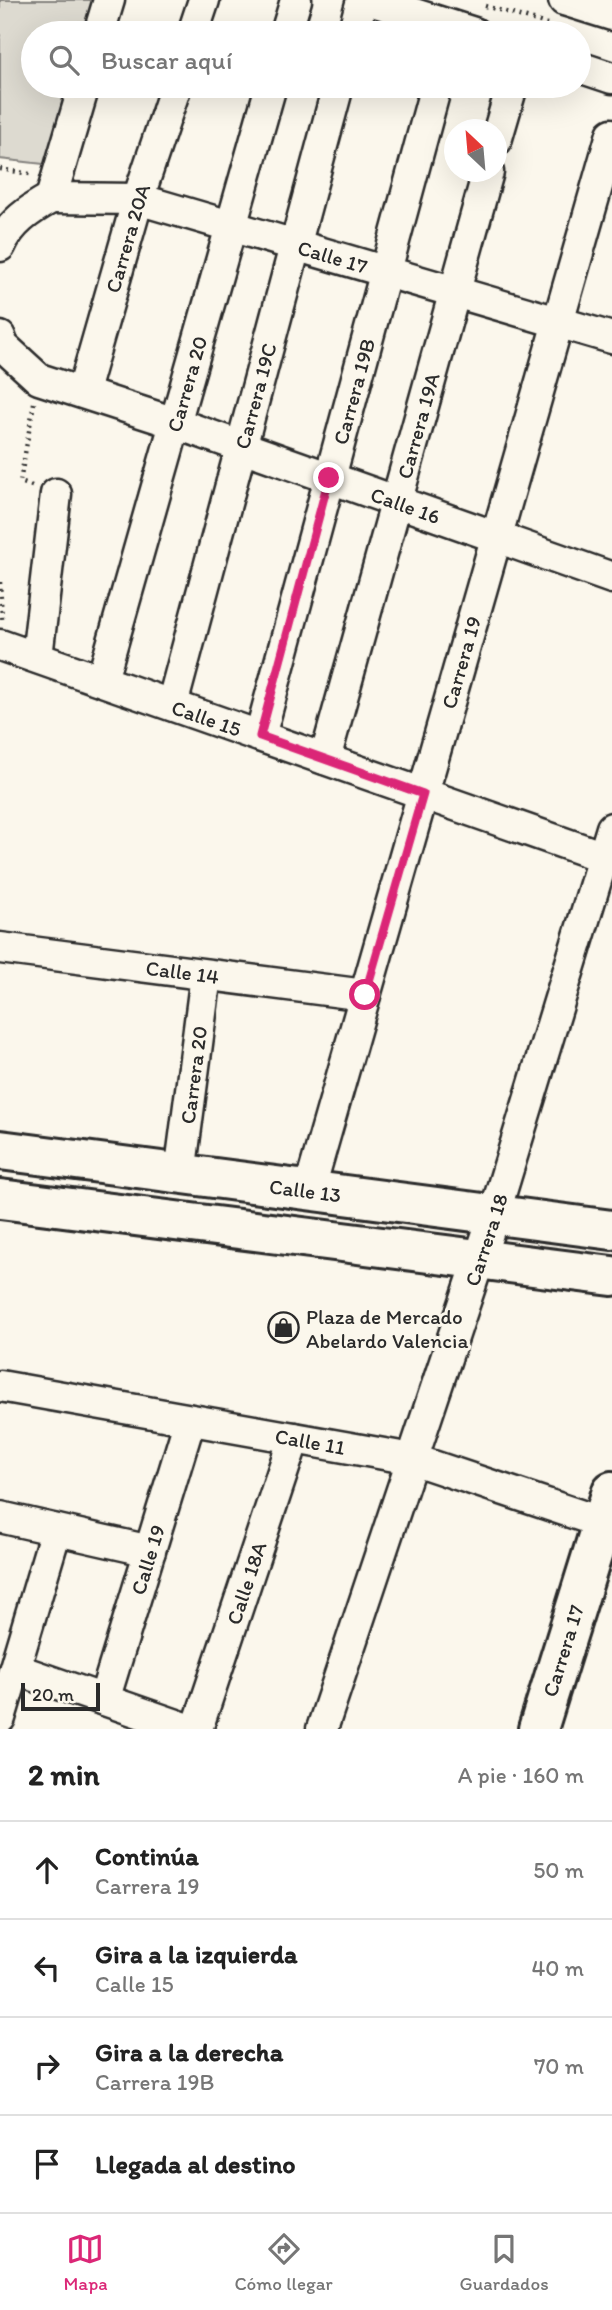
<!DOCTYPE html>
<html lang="es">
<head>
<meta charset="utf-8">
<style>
  :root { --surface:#fff; --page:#f6f6f6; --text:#222; --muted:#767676; --line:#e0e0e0; --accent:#db2777 }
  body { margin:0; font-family:Itim,sans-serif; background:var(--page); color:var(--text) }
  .compass { position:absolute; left:444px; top:119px; width:63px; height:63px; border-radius:50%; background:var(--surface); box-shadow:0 7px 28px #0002; rotate:334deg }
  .scale { position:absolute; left:21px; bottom:18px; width:79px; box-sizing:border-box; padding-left:7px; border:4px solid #2b2b2b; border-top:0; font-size:19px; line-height:24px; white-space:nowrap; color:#2b2b2b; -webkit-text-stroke:5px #fbf7ec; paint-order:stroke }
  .stop { position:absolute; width:21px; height:21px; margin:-16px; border:5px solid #db2777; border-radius:50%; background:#fff }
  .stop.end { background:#db2777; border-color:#fff; box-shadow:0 2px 7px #0008 }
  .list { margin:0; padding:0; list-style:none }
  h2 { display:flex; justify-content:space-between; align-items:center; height:91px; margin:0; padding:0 28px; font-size:30px }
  h2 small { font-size:23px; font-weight:400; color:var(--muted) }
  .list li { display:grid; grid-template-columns:46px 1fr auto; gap:21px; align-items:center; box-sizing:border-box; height:98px; padding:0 28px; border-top:2px solid var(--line) }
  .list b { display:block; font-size:26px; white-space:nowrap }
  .list p { margin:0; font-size:23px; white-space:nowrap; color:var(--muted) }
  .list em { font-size:23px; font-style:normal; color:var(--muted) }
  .icon { flex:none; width:38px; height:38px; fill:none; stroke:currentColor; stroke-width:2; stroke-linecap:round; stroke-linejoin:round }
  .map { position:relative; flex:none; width:612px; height:1729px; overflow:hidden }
  .search { position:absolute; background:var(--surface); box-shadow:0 7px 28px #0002; left:21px; right:21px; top:21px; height:77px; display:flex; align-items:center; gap:18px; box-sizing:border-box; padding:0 24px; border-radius:38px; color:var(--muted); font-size:26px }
  .sheet { height:483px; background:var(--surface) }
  nav { display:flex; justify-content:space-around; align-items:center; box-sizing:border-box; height:98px; border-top:2px solid var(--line); background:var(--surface); font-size:19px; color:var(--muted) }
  nav a { display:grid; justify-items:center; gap:4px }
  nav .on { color:var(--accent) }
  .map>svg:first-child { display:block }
  .green { fill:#dddad0; stroke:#84827e; stroke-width:2 }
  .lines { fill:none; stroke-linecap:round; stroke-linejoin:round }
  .street-casing { stroke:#2b2b2b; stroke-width:35 }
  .secondary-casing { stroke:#2b2b2b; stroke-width:44 }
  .path { stroke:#2b2b2b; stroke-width:4.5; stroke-dasharray:2 5; stroke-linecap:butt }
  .street { stroke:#fbf7ec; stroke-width:30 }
  .secondary { stroke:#fbf7ec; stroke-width:38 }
  .route { stroke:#db2777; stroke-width:9 }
  .labels { text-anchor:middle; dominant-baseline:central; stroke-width:6; stroke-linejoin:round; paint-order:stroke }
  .street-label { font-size:21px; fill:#2b2b2b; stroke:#fbf7ec }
  .poi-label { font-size:21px; fill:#2b2b2b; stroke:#fbf7ec; text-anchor:start }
</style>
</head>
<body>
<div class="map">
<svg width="612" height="1729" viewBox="0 0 612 1729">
  <rect width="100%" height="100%" fill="#fbf7ec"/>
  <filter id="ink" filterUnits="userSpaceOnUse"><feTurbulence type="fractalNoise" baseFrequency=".0143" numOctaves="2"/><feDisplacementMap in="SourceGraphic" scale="14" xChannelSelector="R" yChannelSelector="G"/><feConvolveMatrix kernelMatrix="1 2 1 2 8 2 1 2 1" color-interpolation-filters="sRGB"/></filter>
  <g filter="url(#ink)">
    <path class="green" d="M0 0H101L91 33H33V86H76L52 165 0 159Z"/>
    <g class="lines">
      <defs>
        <g id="street">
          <path d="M370 0 474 33"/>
          <path d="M564 0 612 15"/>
          <path d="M99 33 109 0"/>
          <path d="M193 33 204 0"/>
          <path d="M286 33 296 0"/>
          <path d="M353 33 362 0"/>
          <path d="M579 67 612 78"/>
          <path d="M496 141 512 86"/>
          <path id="s1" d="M51 198 138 199 612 338"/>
          <path d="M51 198 84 86"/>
          <path d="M0 246C10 223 29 210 51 198"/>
          <path id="s2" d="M0 337 3 346 39 379 175 423 612 578"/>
          <path id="s3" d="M83 391 138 199 176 86"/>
          <path id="s4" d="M0 645 612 860"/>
          <path d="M37 657 56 494"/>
          <path id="s5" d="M102 680 271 86"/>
          <path id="s6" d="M172 705 338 86"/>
          <path id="s7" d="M260 736 436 86"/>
          <path id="s8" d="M325 759 488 172"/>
          <path id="s9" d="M0 948 365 995"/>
          <path id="s10" d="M180 1174 206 975"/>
          <path id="s11" d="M309 1191 612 134"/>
          <path id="s12" d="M0 1386 412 1459 612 1526"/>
          <path d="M0 1517 150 1551"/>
          <path d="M15 1669 188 1729"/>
          <path id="s13" d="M104 1700 190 1420"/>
          <path d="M0 1718 56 1530"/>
          <path id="s14" d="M197 1729 294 1438"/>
          <path id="s15" d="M322 1729 494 1215 612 828"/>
        </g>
        <g id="secondary">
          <path id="s16" d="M0 1150 612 1230"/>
          <path d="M0 1199 612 1276"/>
          <path id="s17" d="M538 1729 612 1491"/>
        </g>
      </defs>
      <use href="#street" class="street-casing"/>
      <use href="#secondary" class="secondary-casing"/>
      <path class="path" d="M485 6 547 24
        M0 169 30 174
        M32 486 20 482 34 403
        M0 582 2 619"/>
      <use href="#street" class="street"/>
      <use href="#secondary" class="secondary"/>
    </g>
  </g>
  <g class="lines" filter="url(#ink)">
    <path class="route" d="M329 478 260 736 423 794 365 995"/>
  </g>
  <defs>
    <symbol id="shop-ring" viewBox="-11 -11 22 22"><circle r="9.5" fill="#fbf7ec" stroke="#2b2b2b" stroke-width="1.5"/><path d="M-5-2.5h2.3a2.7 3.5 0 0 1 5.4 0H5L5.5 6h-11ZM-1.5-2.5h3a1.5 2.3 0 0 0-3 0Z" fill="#2b2b2b"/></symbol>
  </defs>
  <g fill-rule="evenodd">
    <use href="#shop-ring" x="266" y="1310" width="35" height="35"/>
  </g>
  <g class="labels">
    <g class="street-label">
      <text stroke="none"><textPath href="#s3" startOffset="159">Carrera 20A</textPath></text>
      <text stroke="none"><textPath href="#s1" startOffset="290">Calle 17</textPath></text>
      <text stroke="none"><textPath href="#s5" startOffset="308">Carrera 20</textPath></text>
      <text stroke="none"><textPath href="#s7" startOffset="357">Carrera 19B</textPath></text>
      <text stroke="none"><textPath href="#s6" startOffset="320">Carrera 19C</textPath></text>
      <text stroke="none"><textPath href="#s8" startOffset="346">Carrera 19A</textPath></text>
      <text stroke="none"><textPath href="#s2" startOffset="446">Calle 16</textPath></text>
      <text stroke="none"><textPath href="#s11" startOffset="550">Carrera 19</textPath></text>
      <text stroke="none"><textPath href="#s4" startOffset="219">Calle 15</textPath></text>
      <text stroke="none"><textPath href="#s9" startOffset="184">Calle 14</textPath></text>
      <text stroke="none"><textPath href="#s10" startOffset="100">Carrera 20</textPath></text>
      <text stroke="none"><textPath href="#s16" startOffset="308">Calle 13</textPath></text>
      <text stroke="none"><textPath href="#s15" startOffset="516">Carrera 18</textPath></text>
      <text stroke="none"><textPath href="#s12" startOffset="315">Calle 11</textPath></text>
      <text stroke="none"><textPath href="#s13" startOffset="147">Calle 19</textPath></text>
      <text stroke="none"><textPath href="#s14" startOffset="154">Calle 18A</textPath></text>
      <text stroke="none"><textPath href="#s17" startOffset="82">Carrera 17</textPath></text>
    </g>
    <g class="poi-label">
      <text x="306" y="1316">Plaza de Mercado<tspan x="306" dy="24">Abelardo Valencia</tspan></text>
    </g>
  </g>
</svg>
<svg class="compass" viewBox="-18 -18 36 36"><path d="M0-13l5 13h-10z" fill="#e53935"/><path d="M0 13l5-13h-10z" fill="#767676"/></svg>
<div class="scale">20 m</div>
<div class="stop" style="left:365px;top:995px"></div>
<div class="stop end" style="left:329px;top:478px"></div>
<div class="search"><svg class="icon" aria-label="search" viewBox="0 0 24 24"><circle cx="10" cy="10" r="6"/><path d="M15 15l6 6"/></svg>Buscar aquí</div>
</div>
<section class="sheet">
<h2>2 min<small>A pie · 160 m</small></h2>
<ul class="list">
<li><svg class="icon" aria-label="ahead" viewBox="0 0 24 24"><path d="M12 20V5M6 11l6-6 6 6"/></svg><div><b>Continúa</b><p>Carrera 19</p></div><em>50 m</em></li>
<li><svg class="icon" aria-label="left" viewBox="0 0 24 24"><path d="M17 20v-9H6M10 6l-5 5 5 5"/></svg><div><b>Gira a la izquierda</b><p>Calle 15</p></div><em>40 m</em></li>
<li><svg class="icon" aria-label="right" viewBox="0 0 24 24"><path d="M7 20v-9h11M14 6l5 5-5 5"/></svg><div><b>Gira a la derecha</b><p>Carrera 19B</p></div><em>70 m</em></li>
<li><svg class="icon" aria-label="arrive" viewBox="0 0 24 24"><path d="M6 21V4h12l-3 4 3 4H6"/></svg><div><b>Llegada al destino</b></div></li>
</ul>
</section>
<nav>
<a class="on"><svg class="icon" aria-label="map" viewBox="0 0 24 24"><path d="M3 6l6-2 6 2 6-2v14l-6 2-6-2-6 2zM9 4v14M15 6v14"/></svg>Mapa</a>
<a><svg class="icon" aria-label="directions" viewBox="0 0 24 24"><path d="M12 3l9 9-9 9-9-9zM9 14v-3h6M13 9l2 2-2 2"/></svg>Cómo llegar</a>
<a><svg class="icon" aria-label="saved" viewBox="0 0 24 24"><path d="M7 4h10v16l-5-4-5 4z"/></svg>Guardados</a>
</nav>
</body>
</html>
